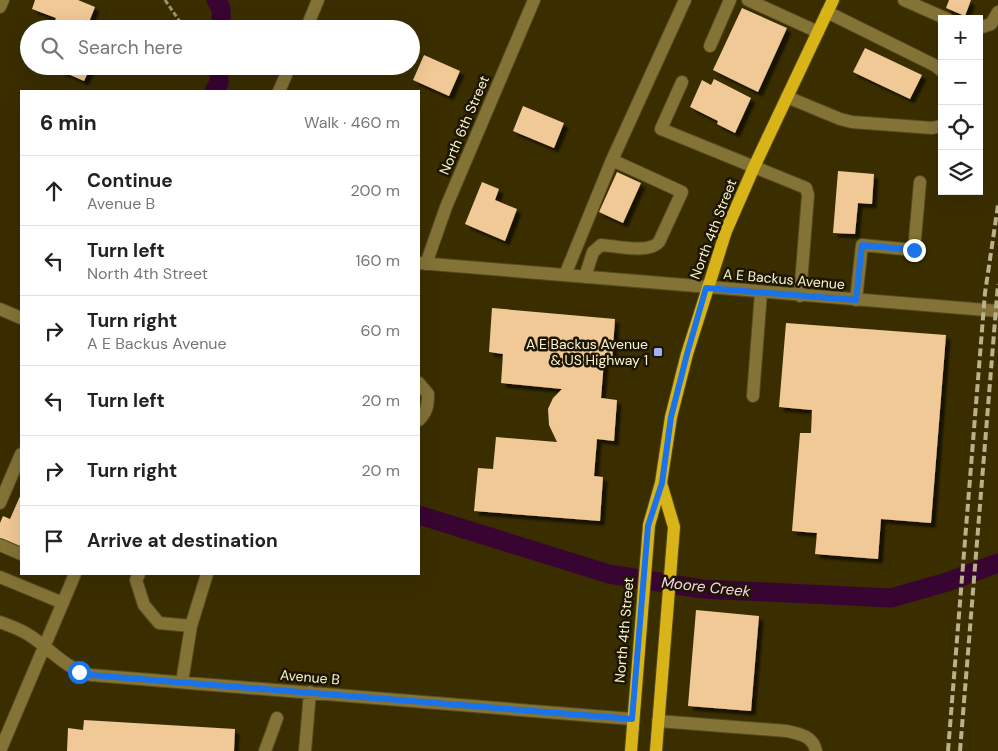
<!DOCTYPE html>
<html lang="en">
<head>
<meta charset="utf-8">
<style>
  :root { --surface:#fff; --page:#f6f6f6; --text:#222; --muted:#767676; --line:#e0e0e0 }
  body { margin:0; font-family:"DM Sans",sans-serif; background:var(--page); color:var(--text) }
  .controls { position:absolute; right:15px; top:15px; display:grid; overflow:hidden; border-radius:0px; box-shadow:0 5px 20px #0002 }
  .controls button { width:45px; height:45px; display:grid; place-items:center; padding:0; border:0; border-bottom:1px solid var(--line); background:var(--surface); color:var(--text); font:25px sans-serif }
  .stop { position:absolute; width:15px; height:15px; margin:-11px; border:4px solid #1a73e8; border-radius:50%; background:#fff }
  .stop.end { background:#1a73e8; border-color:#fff; box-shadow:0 1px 5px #0008 }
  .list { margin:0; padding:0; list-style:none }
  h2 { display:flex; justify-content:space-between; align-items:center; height:65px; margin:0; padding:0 20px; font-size:21px }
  h2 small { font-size:16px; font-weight:400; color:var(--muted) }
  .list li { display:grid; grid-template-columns:32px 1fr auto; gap:15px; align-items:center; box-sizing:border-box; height:70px; padding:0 20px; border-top:1px solid var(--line) }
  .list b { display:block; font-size:19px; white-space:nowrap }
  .list p { margin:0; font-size:16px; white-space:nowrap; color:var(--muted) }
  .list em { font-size:16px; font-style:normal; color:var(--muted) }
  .icon { flex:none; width:28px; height:28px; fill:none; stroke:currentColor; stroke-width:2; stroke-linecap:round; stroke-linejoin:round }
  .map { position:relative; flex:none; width:998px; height:751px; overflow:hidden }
  .search { position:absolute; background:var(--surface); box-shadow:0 5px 20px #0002; left:20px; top:20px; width:400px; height:55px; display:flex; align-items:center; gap:12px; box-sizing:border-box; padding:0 18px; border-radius:28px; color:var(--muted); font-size:19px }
  .panel { position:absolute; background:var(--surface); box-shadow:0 5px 20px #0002; left:20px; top:90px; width:400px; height:485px; border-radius:0px }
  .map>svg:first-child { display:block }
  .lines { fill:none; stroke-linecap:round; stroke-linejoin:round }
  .canal { stroke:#380432; stroke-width:19 }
  .building { fill:#f0c996; filter:url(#shadow) }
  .minor-casing { stroke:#554a1e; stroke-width:14 }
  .major-casing { stroke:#554a1e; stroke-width:14 }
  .path { stroke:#9c926c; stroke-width:3; stroke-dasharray:5 2.5; stroke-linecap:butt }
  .minor { stroke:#847337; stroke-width:12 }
  .major { stroke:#d9b418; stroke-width:12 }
  .rail { stroke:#b9b08c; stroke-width:4; stroke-dasharray:8 4; stroke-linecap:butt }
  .route { stroke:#1a73e8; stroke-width:6 }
  .poi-dot { fill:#a1b2fd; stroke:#1d1701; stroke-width:2 }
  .labels { text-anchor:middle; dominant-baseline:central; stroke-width:5; stroke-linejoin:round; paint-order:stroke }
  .street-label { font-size:14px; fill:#fcf4d6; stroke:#1d1701 }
  .poi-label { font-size:14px; fill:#fcf4d6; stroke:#1d1701; text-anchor:end }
  .water-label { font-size:15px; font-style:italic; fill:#fad1f1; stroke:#1d1701 }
</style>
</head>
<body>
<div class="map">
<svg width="998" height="751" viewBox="0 0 998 751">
  <defs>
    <filter id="shadow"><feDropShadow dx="4.5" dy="4.5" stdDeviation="1" flood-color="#0009"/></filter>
  </defs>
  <rect width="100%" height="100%" fill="#3a2e00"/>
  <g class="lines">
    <path class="canal" d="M216 0 221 8V29
      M214 91 219 83V66
      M419 515 609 574 702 589 891 598 947 582 998 563"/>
  </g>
  <path class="building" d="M35 0H78L95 7 87 27 70 20 67 28 54 23 56 18 32 9Z
    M949 0H971L965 16 946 8Z
    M742 8 787 28 758 92 713 70Z
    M865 48 922 75 910 99 853 72Z
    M424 55 460 71 449 96 413 80Z
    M50 66H91L84 81Z
    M714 79 751 98 735 133 717 124 718 121 690 107 702 80 711 85Z
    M523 106 564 123 554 148 513 131Z
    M838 171 874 174 872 204 858 203 855 234 833 233Z
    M617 172 641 183 623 223 599 212Z
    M482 182 499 189 495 200 517 209 505 241 465 224Z
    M492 308 615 319 612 361H604L601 398 617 400 614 441 597 439 594 476 603 477 600 521 474 511 478 468 493 469 496 437 557 442 549 425 548 409 553 398 562 389 501 383 503 354 489 352Z
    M786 323 946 335 931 523 881 519 878 559 815 554 817 533 792 531 800 433H811L812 410 779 407Z
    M21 494V549L0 540V523L3 516 10 519Z
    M696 610 759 616 751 711 688 706Z
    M84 720 235 729 234 751H67L68 728 83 730Z"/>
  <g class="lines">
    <defs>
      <path id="minor" d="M748 0 818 32
        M904 0 947 19
        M0 7 3 0
        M827 12 934 65 942 71
        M979 28 991 24 998 12
        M306 29 318 0
        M710 46 730 0
        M682 82 661 129 806 188 808 195 800 296
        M279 91 290 66
        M787 97 840 119 852 122 932 128 942 126
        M419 263 998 311
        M426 264 446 207 534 0
        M565 275 612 160 685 0
        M585 277 593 252 601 245C617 246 649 254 659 242L682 192 612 160
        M856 300 862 245 914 250 920 182
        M0 309 21 318
        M419 383 428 394C428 405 427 412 419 420
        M753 396 761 292
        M0 503 21 454
        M0 545 21 554
        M139 574 136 580 144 605 159 623 191 626
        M0 577 63 603
        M0 622C10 626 20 629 29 635 51 649 64 668 91 675L632 719
        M182 682 191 626 207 574
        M658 721 787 731C800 734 813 736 816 751
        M0 751 75 574
        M265 751 277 718
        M305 751 310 692"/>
      <path id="major" d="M631 751 649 525 661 483 671 417 687 354 726 231 754 167 833 0
        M656 751 674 527 661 483"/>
    </defs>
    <use href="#minor" class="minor-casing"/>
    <use href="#major" class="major-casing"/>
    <path class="path" d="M165 0 185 29
      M255 66 265 71"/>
    <use href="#minor" class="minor"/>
    <use href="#major" class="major"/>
    <path class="rail" d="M948 751 985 293 998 205
      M960 751 998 284"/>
  </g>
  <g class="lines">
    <path class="route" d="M79 672 91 675 632 719 648 526 662 483 671 417 687 354 706 288 856 300 862 245 914 250"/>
  </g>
  <rect class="poi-dot" x="653" y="347" width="10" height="10" rx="2.5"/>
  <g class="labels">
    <g class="street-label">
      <text transform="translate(464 125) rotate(-67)">North 6th Street</text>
      <text transform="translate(713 229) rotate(-69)">North 4th Street</text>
      <text transform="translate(784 279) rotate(5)">A E Backus Avenue</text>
      <text transform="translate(624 630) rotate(-85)">North 4th Street</text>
      <text transform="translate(310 677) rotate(5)">Avenue B</text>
    </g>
    <g class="poi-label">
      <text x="648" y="344">A E Backus Avenue<tspan x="648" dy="16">&amp; US Highway 1</tspan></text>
    </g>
    <g class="water-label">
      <text transform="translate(706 587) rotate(6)">Moore Creek</text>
    </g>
  </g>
</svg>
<div class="controls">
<button>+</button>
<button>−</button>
<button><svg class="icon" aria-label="locate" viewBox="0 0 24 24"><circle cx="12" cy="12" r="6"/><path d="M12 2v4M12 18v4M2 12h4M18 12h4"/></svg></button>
<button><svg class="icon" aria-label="layers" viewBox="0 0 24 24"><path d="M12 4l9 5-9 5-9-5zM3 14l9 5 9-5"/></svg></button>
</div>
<div class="stop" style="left:79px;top:672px"></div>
<div class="stop end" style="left:914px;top:250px"></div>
<div class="search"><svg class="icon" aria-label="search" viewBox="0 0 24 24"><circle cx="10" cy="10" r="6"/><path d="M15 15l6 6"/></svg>Search here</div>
<section class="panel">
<h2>6 min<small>Walk · 460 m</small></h2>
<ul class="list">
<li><svg class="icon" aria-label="ahead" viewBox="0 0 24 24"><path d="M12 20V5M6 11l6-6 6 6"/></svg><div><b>Continue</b><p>Avenue B</p></div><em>200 m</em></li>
<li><svg class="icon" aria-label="left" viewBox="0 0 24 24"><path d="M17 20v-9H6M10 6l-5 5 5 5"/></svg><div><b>Turn left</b><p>North 4th Street</p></div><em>160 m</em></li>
<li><svg class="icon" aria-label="right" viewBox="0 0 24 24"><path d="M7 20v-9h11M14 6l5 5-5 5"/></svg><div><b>Turn right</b><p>A E Backus Avenue</p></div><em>60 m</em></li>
<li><svg class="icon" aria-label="left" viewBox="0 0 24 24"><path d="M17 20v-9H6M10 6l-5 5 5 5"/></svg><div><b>Turn left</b></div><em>20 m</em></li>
<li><svg class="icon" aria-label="right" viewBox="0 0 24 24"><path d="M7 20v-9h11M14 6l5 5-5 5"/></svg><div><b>Turn right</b></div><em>20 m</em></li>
<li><svg class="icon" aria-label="arrive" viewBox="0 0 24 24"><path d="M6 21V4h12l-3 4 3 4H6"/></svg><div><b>Arrive at destination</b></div></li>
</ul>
</section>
</div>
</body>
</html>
